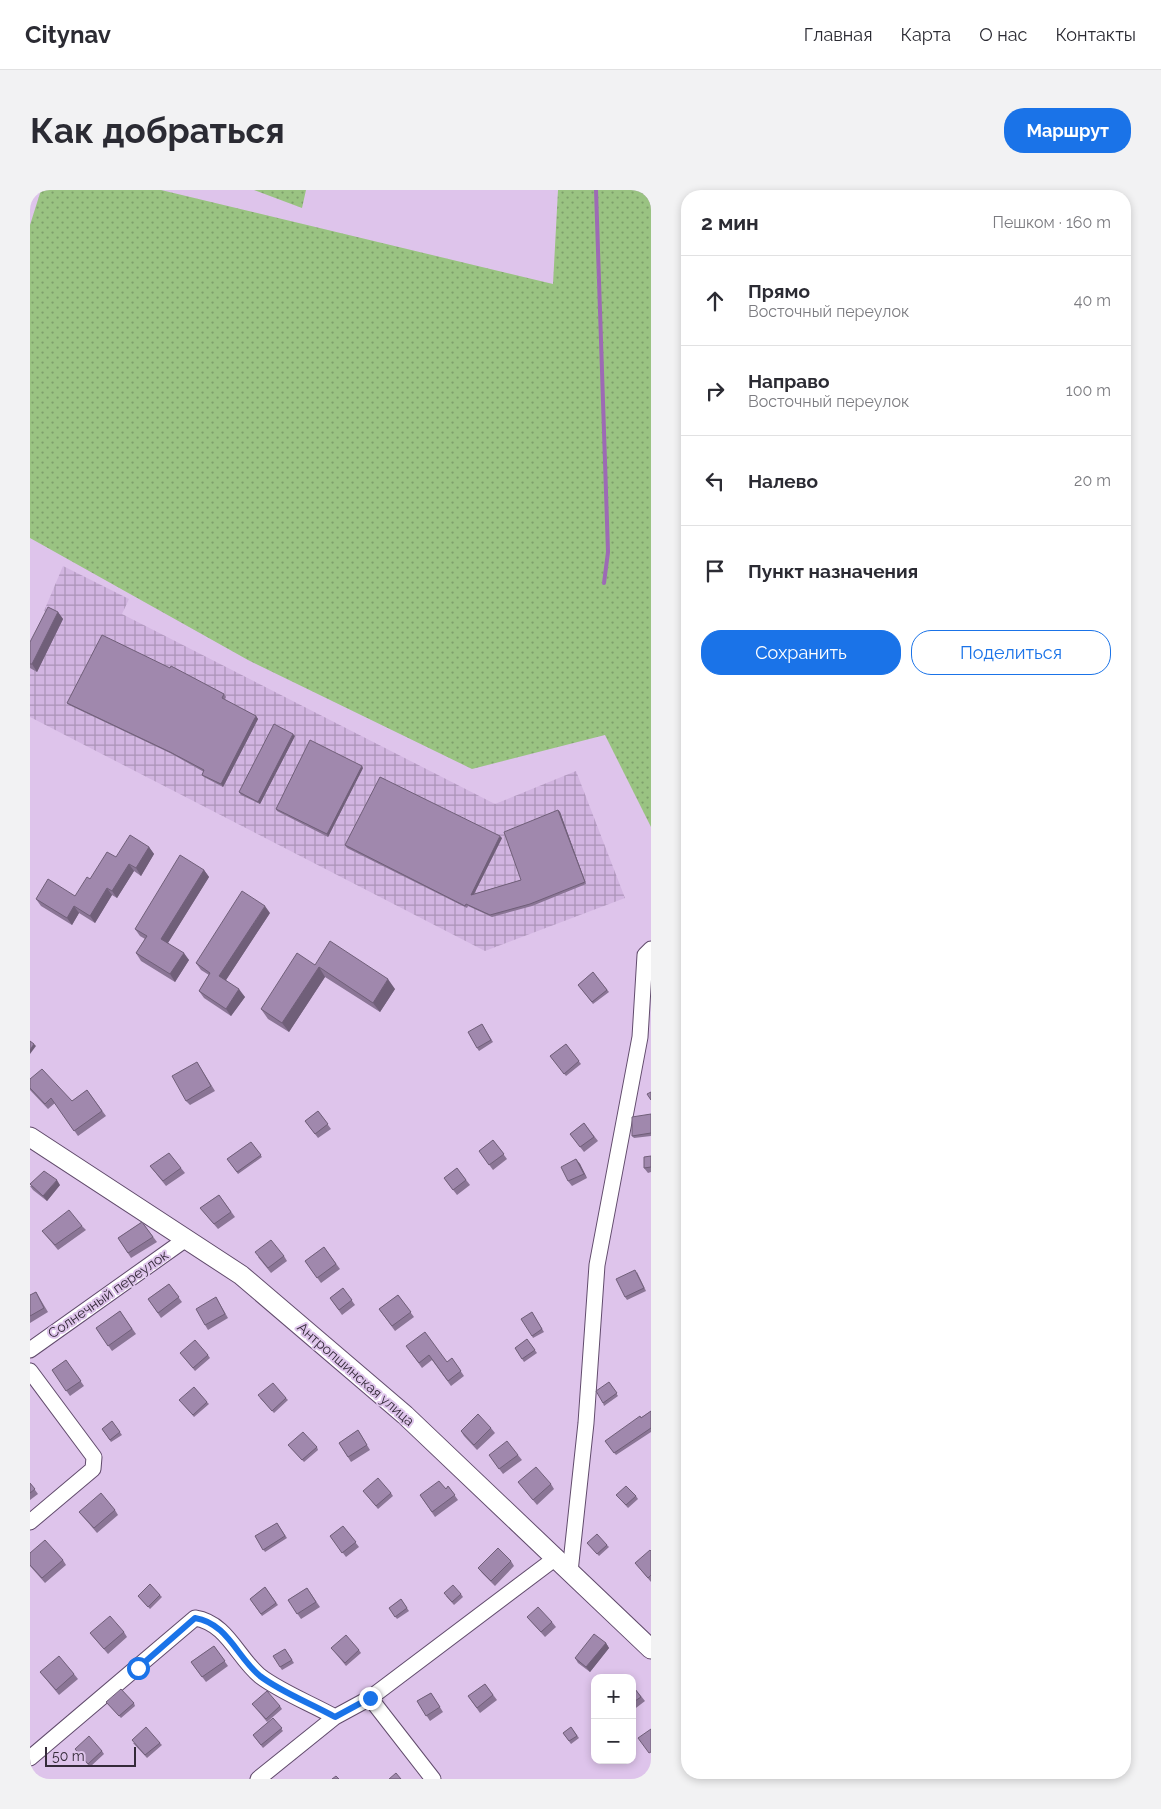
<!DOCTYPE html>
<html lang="ru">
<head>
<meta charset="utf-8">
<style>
  :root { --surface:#fff; --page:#f2f2f3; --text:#2b2b33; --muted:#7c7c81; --line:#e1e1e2; --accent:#1a73e8 }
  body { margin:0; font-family:Raleway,sans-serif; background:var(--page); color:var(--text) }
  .controls { position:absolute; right:15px; bottom:15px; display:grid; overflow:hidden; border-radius:10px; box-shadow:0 2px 8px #0003 }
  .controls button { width:45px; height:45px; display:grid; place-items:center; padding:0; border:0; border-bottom:1px solid var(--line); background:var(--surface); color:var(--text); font:25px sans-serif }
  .scale { position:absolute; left:15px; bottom:12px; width:91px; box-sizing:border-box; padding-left:5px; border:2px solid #342a39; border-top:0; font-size:14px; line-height:18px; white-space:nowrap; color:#342a39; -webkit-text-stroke:4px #dec4eb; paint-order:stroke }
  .stop { position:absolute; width:15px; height:15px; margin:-11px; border:4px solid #1a73e8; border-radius:50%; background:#fff }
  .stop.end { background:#1a73e8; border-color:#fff; box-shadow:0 1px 5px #0008 }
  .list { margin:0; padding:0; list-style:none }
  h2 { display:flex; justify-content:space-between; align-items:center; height:65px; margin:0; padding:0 20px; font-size:21px }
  h2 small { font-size:16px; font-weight:400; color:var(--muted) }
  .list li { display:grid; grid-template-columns:32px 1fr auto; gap:15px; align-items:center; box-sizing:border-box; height:90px; padding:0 20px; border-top:1px solid var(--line) }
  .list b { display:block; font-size:19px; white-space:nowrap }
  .list p { margin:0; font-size:16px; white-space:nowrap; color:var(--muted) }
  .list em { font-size:16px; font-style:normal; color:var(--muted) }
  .actions { display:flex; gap:10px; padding:15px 20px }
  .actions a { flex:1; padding:11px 0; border:1px solid var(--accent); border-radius:20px; text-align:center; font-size:18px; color:var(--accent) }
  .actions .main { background:var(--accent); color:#fff }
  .icon { flex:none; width:28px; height:28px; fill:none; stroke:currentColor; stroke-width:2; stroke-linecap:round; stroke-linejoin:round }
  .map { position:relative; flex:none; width:621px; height:1589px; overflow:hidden; border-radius:20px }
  header { display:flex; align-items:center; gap:30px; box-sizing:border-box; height:70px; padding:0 25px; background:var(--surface); border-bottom:1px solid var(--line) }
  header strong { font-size:24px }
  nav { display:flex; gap:28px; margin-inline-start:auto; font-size:18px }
  .intro { display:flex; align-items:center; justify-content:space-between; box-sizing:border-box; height:120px; padding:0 30px }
  h1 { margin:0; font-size:35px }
  .button { padding:12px 22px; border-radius:20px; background:var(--accent); color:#fff; font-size:18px; font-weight:700 }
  main { display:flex; gap:30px; padding:0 30px }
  aside { flex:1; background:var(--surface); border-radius:20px; box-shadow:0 2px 8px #0003 }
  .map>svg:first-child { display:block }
  .industrial { fill:url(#industrial-grid) }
  .grass { fill:url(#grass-dots) }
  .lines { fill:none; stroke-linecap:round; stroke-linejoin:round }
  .stream { stroke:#9d6ab5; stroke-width:4 }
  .minor-casing { stroke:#614b6c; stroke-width:17 }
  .tertiary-casing { stroke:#614b6c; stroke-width:21 }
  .minor { stroke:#fff; stroke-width:15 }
  .tertiary { stroke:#fff; stroke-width:19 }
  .wall { fill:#8a7595 }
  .shaded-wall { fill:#705f79 }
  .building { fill:#a088ad; stroke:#705f79 }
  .route { stroke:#1a73e8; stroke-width:6 }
  .labels { text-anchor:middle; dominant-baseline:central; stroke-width:4; stroke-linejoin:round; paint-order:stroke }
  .street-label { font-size:14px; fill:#342a39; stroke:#dec4eb }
</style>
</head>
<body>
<header>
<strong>Citynav</strong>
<nav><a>Главная</a><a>Карта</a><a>О нас</a><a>Контакты</a></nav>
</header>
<div class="intro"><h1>Как добраться</h1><a class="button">Маршрут</a></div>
<main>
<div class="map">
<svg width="621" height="1589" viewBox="0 0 621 1589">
  <defs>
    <pattern id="industrial-grid" width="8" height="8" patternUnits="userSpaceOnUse" patternTransform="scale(1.25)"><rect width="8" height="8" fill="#d2b5e1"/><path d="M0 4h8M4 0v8" fill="none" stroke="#ab93b7"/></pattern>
    <pattern id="grass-dots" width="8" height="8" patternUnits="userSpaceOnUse" patternTransform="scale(1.25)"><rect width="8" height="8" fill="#9ac382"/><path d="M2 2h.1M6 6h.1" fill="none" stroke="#7e9f6b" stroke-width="1.8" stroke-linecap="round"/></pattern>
  </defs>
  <rect width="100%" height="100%" fill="#dec4eb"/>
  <path class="industrial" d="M33 376 99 409 92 424 465 614 546 581 595 708 455 761 0 527V464L21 424 14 421Z"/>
  <path class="grass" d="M11 0H131L523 94 528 0H621V637L575 545 442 579 218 470 0 348V35Z
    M224 0H276L272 18Z"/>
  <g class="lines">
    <path class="stream" d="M566 0 578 362 574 393"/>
    <defs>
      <path id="minor" d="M0 1160 156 1049
        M0 1181 64 1267 63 1279 0 1332
        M540 1382 556 1233 567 1075 610 847 615 765 621 759
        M340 1508 403 1589
        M0 1568 165 1428C197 1433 207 1467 230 1486 251 1502 282 1514 305 1527
        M228 1589 305 1527 340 1508 527 1367"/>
      <path id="tertiary" d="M0 947 211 1085 375 1225 621 1459"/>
    </defs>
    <use href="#minor" class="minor-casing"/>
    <use href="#tertiary" class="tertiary-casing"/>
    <use href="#minor" class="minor"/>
    <use href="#tertiary" class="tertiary"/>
  </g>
  <path class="wall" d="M28 422 33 429 7 482 0 478V452Z
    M140 478 194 504 196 507 194 510 226 526 228 529 193 597 174 587 172 585 174 582 142 564 39 515 37 513Z
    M265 546 230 614 211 605 209 602Z
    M333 578 298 647 247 621 246 619Z
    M528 620 530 622 556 694 502 716 462 727 438 716 437 718 317 658 315 655 472 648 444 704 491 690Z
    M119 657 124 664 111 686 104 681 87 708 82 705 65 733 49 723 42 735 11 716 6 709 45 706 60 689 86 667Z
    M174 680 179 687 138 753 159 770 145 792 111 771 106 763 115 749 110 746 105 739Z
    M240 723 196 790 215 807 201 826 174 808 169 801 179 785 171 780 166 773Z
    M285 775 365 799 350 822 295 787 259 842 238 829 231 819Z
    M563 782 579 802 563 814 548 795Z
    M452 834 463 852 449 861 447 858Z
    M536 854 551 874 536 886 520 866Z
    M167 872 185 901 160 915 156 911Z
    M0 889 42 911 57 900 76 926 48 946 25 913 18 919 0 900Z
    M288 921 301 939 288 948 275 931Z
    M621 924V946L604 948 602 946Z
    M554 933 568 951 554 962 540 944Z
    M463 950 477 969 463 980 449 961Z
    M221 952 232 967 208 984 197 969Z
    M621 966V982L618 983 614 978Z
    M546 969 550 974 557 988 542 996 538 991Z
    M120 976 151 978 155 983 136 996Z
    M427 978 440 995 427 1005 414 988Z
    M30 995 17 1011 3 1000 0 996Z
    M189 1005 205 1027 188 1039 170 1018Z
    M112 1032 127 1052 101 1068 88 1048Z
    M52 1036 56 1040 28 1060 12 1041Z
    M294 1057 310 1079 291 1093 275 1071Z
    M254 1066 257 1071 241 1083 228 1067Z
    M607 1082 616 1101 597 1110 595 1107Z
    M139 1094 152 1112 131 1128 118 1109Z
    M313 1098 325 1115 312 1125 300 1108Z
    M6 1102 18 1122 0 1133V1105Z
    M368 1105 384 1127 365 1141 349 1119Z
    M186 1107 198 1128 178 1140 175 1135Z
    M90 1121 106 1144 82 1161 66 1138Z
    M502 1122 514 1142 503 1148 502 1146Z
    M497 1149 507 1163 494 1172 485 1158Z
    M376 1156 417 1172 422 1168 434 1186 421 1196 402 1170 392 1178Z
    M152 1165H178L180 1168 165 1181Z
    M36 1170 54 1196 40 1206 22 1180Z
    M579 1192 588 1206 574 1216 573 1213Z
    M230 1208H256L258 1210 244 1223Z
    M151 1212H177L179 1214 164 1227Z
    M621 1221V1242L586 1265 575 1251Z
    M82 1231 92 1245 81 1252 72 1239Z
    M461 1238 465 1243 447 1260 434 1246 431 1241Z
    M328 1240 340 1260 321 1272 309 1253Z
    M260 1257H287L288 1260 274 1272Z
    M459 1265H488L492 1270 473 1284Z
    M488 1292 521 1294 524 1299 507 1315Z
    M0 1293 8 1304 0 1310Z
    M418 1296 428 1310 405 1327 390 1305 416 1299Z
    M335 1303H361L363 1306 348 1319Z
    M586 1305 606 1306 608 1309 598 1318Z
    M85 1320 88 1325 67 1343 49 1322Z
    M247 1333 257 1348 235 1362 225 1346Z
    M313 1336 329 1357 316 1367 300 1346Z
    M557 1353 577 1355 579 1357 569 1366Z
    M621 1361V1392L605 1373Z
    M0 1363 33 1370 36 1375 15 1393 0 1376Z
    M481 1371 484 1376 465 1396 452 1383 448 1378Z
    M235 1397 248 1415 232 1426 220 1409Z
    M277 1398 290 1417 271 1429 258 1410Z
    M431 1404 433 1407 424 1415 416 1406Z
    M130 1405 132 1407 120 1419 108 1406Z
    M371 1409 379 1421 367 1429 359 1418Z
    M497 1427 522 1432 526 1437 515 1447Z
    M94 1442 97 1447 78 1464 60 1443Z
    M576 1453 579 1458 560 1482 548 1473 545 1468Z
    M184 1456 198 1476 176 1492 161 1472Z
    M255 1459 264 1473 252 1480 250 1477Z
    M303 1460H329L331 1463 316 1476Z
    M10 1482 44 1484 48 1489 29 1505Z
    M455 1494 467 1510 450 1523 438 1506Z
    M602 1495 615 1511 602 1521Z
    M401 1503 413 1522 400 1531 387 1511Z
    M104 1513 105 1516 91 1528 78 1514Z
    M224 1516H250L252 1519 237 1532Z
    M243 1528 253 1541 233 1558 223 1545Z
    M541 1537 549 1548 541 1554 533 1543Z
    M103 1553H130L132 1555 117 1568Z
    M46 1561H72L74 1564 60 1577Z"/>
  <path class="shaded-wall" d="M28 422 33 429 7 482 2 474Z
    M226 526 228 529 193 597 191 594Z
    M263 544 265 546 230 614 228 612Z
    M332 576 333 578 298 647 297 644Z
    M528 620 530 622 556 694 555 692Z
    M470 646 472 648 442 708 441 705Z
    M119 657 124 664 111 686 106 678Z
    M99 674 104 681 87 708 82 701Z
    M174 680 179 687 136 756 131 749Z
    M77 698 82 705 65 733 60 726Z
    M44 716 49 723 42 735 37 728Z
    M235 716 240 723 194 793 189 786Z
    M154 763 159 770 145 792 140 784Z
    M289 777 295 787 259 842 252 833Z
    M358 789 365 799 350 822 343 813Z
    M209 799 215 807 201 826 196 819Z
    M4 854 6 856 0 864V860Z
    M546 969 550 974 557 988 554 984Z
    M27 990 30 995 17 1011 13 1006Z
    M576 1453 579 1458 560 1482 556 1477Z"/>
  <path class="building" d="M18 417 28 422 2 474H0V452Z
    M72 445 140 478 141 476 160 486 194 504 192 508 226 526 191 594 172 585 174 580 140 562 37 513Z
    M244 534 263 544 228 612 209 602Z
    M280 550 332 576 297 644 246 619Z
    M350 587 470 646 441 705 491 690 474 642 528 620 555 692 500 714 460 725 436 714 435 716 315 655Z
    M100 645 119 657 106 678 99 674 82 701 77 698 60 726 44 716 37 728 6 709 18 689 45 706 57 687 60 689 77 662 86 667Z
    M150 665 174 680 131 749 154 763 140 784 106 763 117 746 105 739Z
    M212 701 235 716 189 786 209 799 196 819 169 801 180 783 166 773Z
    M300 751 358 789 343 813 289 777 252 833 231 819 267 763 285 775Z
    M563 782 577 800 562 812 548 795Z
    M452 834 461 850 447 858 438 842Z
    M0 851 4 854 0 860Z
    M536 854 549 871 534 884 520 866Z
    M167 872 181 896 156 911 142 886Z
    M12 879 42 911 57 900 72 921 44 941 21 908 15 914 0 898V889Z
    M621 902V910L617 904Z
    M288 921 298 934 285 944 275 931Z
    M621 924V943L602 946V927Z
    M554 933 564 947 550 957 540 944Z
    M463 950 474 964 459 975 449 961Z
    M221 952 231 965 207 982 197 969Z
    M139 963 151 978 133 991 120 976Z
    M621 966V977L614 978V967Z
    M546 969 554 984 538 991 531 977Z
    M427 978 436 990 423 1000 414 988Z
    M14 981 27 990 13 1006 0 994Z
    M189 1005 201 1022 184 1034 170 1018Z
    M39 1020 52 1036 25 1055 12 1041Z
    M112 1032 123 1047 98 1063 88 1048Z
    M241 1050 254 1066 238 1078 225 1062Z
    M294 1057 306 1074 287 1088 275 1071Z
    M605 1080 614 1098 595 1107 586 1089Z
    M139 1094 149 1107 128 1123 118 1109Z
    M313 1098 322 1110 309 1120 300 1108Z
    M6 1102 14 1118 0 1126V1105Z
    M368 1105 381 1122 362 1136 349 1119Z
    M186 1107 195 1124 175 1135 166 1119Z
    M90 1121 102 1139 78 1156 66 1138Z
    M502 1122 512 1139 502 1146 491 1129Z
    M395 1142 417 1172 422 1168 431 1181 418 1191 399 1165 389 1173 376 1156Z
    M497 1149 505 1160 492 1169 485 1158Z
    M165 1150 178 1165 163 1178 150 1163Z
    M36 1170 51 1191 36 1201 22 1180Z
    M579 1192 587 1203 573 1213 566 1201Z
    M243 1193 256 1208 242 1221 228 1205Z
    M164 1197 177 1212 163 1225 149 1210Z
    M621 1221V1238L584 1263 575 1251 610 1226 611 1228Z
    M448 1224 461 1238 444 1255 431 1241Z
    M82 1231 90 1242 80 1250 72 1239Z
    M328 1240 337 1255 318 1267 309 1253Z
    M273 1242 287 1257 272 1270 258 1255Z
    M477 1251 488 1265 469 1279 459 1265Z
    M506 1277 521 1294 503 1310 488 1292Z
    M348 1288 361 1303 346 1316 333 1301Z
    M409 1291 416 1299 418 1296 425 1305 402 1322 390 1305Z
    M0 1293 5 1299 0 1303Z
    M596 1296 606 1306 596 1315 586 1305Z
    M71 1303 85 1320 64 1338 49 1322Z
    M247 1333 255 1346 233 1360 225 1346Z
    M313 1336 326 1352 312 1363 300 1346Z
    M567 1344 577 1355 567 1364 557 1353Z
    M15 1350 33 1370 12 1388 0 1375V1363Z
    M468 1358 481 1371 461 1391 448 1378Z
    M620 1360 621 1361V1385L618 1388 605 1373Z
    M120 1394 130 1405 118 1417 108 1406Z
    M423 1395 431 1404 422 1412 414 1403Z
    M235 1397 246 1413 231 1424 220 1409Z
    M277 1398 286 1412 267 1424 258 1410Z
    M371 1409 377 1418 365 1427 359 1418Z
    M508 1417 522 1432 511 1442 497 1427Z
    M80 1426 94 1442 74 1459 60 1443Z
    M564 1444 576 1453 556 1477 545 1468Z
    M316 1445 329 1460 315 1473 301 1458Z
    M184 1456 195 1471 172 1487 161 1472Z
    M255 1459 262 1470 250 1477 243 1466Z
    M29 1466 44 1484 26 1500 10 1482Z
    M455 1494 463 1505 447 1518 438 1506Z
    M602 1495 611 1507 602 1513Z
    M91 1499 104 1513 89 1526 76 1512Z
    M237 1501 250 1516 236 1529 222 1514Z
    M401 1503 410 1517 396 1526 387 1511Z
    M243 1528 252 1538 231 1555 223 1545Z
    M116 1537 130 1553 115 1565 102 1550Z
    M541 1537 547 1546 539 1551 533 1543Z
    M621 1539V1562L619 1563 608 1548Z
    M59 1546 72 1561 58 1574 45 1559Z
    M366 1583 371 1589H359Z
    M3 1584 8 1589H0V1588Z
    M306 1586 309 1589H302Z"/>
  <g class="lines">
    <path class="route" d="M108 1478 165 1428C197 1433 207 1467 230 1486 251 1502 282 1514 305 1527L340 1508"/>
  </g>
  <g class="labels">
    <g class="street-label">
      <text transform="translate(78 1104) rotate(-35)">Солнечный переулок</text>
      <text transform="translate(326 1184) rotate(41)">Антропшинская улица</text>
    </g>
  </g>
</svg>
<div class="controls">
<button>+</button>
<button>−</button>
</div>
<div class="scale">50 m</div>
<div class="stop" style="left:108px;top:1478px"></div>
<div class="stop end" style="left:340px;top:1508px"></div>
</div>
<aside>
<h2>2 мин<small>Пешком · 160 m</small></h2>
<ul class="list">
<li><svg class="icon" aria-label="ahead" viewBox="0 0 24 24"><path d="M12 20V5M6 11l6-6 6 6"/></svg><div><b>Прямо</b><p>Восточный переулок</p></div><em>40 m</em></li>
<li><svg class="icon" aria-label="right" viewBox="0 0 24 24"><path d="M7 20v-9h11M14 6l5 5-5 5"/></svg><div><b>Направо</b><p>Восточный переулок</p></div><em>100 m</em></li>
<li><svg class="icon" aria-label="left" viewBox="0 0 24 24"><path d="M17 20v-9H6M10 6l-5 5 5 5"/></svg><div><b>Налево</b></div><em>20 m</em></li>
<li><svg class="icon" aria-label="arrive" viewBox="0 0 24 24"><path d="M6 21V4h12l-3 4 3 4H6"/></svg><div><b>Пункт назначения</b></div></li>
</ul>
<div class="actions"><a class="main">Сохранить</a><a>Поделиться</a></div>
</aside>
</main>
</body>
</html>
